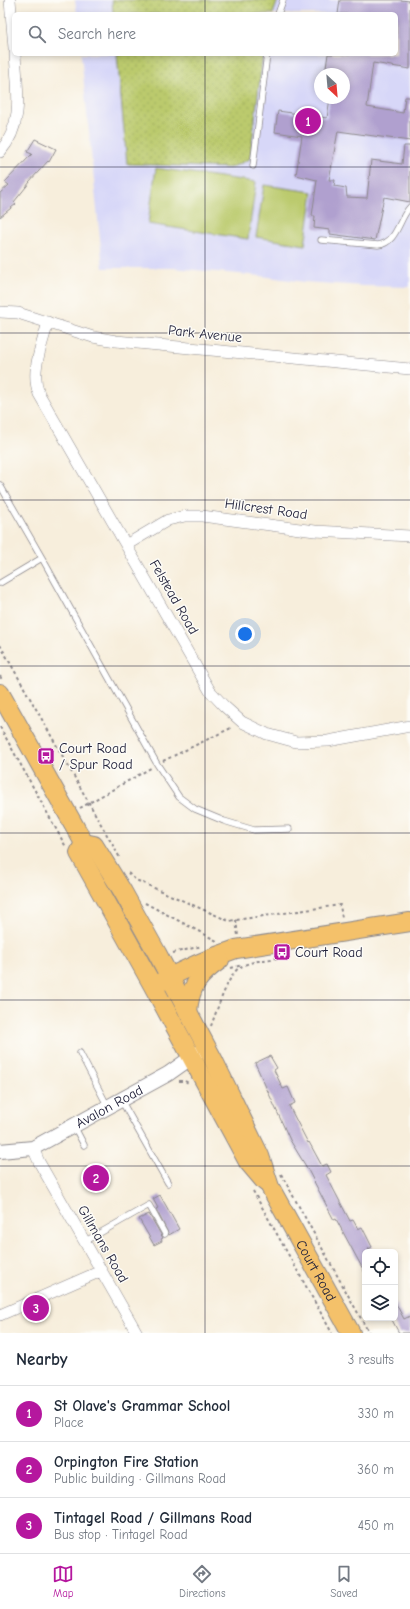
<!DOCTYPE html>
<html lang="en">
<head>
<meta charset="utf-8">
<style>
  :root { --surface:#fff; --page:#f6f6f7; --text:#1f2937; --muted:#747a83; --line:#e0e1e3; --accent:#b5179e }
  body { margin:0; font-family:"Comic Neue",sans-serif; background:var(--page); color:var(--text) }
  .controls { position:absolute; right:12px; bottom:12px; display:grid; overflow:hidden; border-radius:6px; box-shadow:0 2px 6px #0003 }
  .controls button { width:36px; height:36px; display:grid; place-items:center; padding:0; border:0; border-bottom:1px solid var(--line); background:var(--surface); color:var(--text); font:20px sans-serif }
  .compass { position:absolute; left:314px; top:68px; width:36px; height:36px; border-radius:50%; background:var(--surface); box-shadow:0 2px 6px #0003; rotate:154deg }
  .you { position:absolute; left:245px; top:634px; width:14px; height:14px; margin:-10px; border:3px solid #fff; border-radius:50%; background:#1a73e8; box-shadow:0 0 0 6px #1a73e833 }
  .badge { display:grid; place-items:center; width:26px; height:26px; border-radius:50%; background:var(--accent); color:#fff; font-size:13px; font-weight:700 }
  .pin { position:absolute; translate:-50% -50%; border:2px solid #fff; box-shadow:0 1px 4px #0006 }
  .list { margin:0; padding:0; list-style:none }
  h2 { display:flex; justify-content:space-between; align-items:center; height:52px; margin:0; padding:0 16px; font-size:17px }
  h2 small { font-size:13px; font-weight:400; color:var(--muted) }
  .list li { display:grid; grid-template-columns:26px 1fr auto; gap:12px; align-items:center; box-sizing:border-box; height:56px; padding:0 16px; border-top:1px solid var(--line) }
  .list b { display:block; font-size:15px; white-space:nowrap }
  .list p { margin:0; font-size:13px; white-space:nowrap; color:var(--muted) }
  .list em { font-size:13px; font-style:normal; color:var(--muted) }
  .icon { flex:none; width:22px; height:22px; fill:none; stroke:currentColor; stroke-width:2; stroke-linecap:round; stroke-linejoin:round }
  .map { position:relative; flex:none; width:410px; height:1333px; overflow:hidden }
  .search { position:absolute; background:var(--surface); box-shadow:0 2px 6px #0003; left:12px; right:12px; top:12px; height:44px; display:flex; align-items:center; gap:10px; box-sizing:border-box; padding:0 14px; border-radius:6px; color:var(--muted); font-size:15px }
  .sheet { height:220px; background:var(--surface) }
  nav { display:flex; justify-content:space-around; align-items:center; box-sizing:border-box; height:56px; border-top:1px solid var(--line); background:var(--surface); font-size:11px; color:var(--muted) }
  nav a { display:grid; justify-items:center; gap:2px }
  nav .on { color:var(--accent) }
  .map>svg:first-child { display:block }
  .built { fill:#d7d7f8; fill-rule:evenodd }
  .grass { fill:#bbca6d; stroke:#6e7654 }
  .park { fill:url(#park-dots); stroke:#6e7654 }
  .building { fill:#b0a0cf }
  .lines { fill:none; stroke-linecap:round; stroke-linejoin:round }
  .service-casing { stroke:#8c888c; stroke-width:7 }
  .minor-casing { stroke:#8c888c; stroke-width:12 }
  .tertiary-casing { stroke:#8c888c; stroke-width:16 }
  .primary-casing { stroke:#8c888c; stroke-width:20 }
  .path { stroke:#8c888c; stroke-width:2; stroke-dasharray:3 3; stroke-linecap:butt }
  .service { stroke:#fff; stroke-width:5.5 }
  .minor { stroke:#fff; stroke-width:11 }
  .tertiary { stroke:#fff; stroke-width:14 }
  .primary { stroke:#f4c16a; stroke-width:18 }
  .grid { fill:none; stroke:#22223b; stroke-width:1; stroke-opacity:0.55 }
  .labels { text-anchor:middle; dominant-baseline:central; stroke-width:3; stroke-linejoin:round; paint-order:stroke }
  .street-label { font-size:14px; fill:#22223b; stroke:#fdfcf7 }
  .poi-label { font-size:14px; fill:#22223b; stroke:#fdfcf7; text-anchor:start }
</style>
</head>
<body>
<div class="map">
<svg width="410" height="1333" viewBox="0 0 410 1333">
  <defs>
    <pattern id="park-dots" width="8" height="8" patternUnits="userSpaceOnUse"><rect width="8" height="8" fill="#bbca6d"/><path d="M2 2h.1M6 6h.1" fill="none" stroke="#a0ad5f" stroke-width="1.8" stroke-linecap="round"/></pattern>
  </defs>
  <rect width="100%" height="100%" fill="#fdfcf7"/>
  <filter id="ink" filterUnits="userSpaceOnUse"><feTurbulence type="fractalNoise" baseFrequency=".025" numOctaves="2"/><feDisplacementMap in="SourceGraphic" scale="8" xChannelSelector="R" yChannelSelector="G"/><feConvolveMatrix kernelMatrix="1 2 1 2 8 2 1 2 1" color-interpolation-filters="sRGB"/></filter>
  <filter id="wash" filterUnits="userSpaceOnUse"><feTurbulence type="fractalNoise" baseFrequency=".012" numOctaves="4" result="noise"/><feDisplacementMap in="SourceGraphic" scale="16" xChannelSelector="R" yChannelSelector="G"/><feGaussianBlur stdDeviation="0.9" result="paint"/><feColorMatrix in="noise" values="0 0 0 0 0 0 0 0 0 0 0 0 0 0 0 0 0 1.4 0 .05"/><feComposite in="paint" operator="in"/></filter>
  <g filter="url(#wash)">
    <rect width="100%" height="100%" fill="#f7eedc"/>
    <path class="built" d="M75 0H410V287L363 286 305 282 261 276 173 268H103L81 54H396V14H77ZM320 74H344V98H320Z"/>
    <path class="grass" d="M156 168 256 182 248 239 148 224Z
      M264 185 313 192 305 245 256 237Z"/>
    <path class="park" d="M112 0H278L273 14H113Z
      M117 54H263L250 159 230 168 127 164Z"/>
    <g id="blocks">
      <path class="building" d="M340 0H400L410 1V69L373 63 367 107 403 113 405 97H410V141L338 131 329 180H335L334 186 346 188 347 197 367 198 371 160 402 164 404 146H410V202L384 197 375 240 330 234V230L314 228 315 216H312L317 180 296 175 302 136 275 132 278 111 327 118 330 98H344V74H325L328 54H396V14H338Z
        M35 139 56 149 49 162 48 161 29 182H30L14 202 16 204 0 217V193L9 185 5 182 32 154 27 152Z
        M270 1056 277 1068 274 1070 283 1089 288 1087 295 1103 289 1106 308 1143 309 1142 322 1166 327 1164 331 1172 326 1175 350 1221 353 1220 358 1229 362 1227 372 1247 368 1249 370 1252H365V1273L336 1219 334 1220 307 1168 290 1140 255 1063Z
        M160 1195 179 1229 169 1235 156 1209 158 1208 153 1199Z
        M149 1214 163 1238 161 1239 162 1241 154 1245 139 1219Z
        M395 1302 404 1319 410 1316V1333H399L391 1318H395Z"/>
    </g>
  </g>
  <g filter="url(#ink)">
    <use href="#blocks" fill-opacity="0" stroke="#8c888c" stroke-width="1"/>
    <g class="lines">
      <defs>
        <path id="service" d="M278 14 283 0
          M253 166 267 54
          M321 240 378 245C397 243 398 220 410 207
          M0 485 42 558
          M0 583 42 558 157 764 179 797 195 809 224 821 254 830 289 829
          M80 1053 108 1107
          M121 1100 168 1183
          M74 1126 84 1145
          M84 1242 149 1205 165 1234"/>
        <path id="minor" d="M10 0 14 48
          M0 152C25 123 17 89 15 54
          M0 312 18 313 93 337 116 341 410 369
          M48 322C42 346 30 371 39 394L210 691 224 706 242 722 267 734 296 742 328 741 410 726
          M126 545 168 520 185 516H202L315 531 410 536
          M33 1148 39 1162 137 1333
          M0 1315 101 1271"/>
        <g id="tertiary">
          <path id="s1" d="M0 1151 33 1148 168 1074 199 1052"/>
        </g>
        <g id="primary">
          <path d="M0 693 84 843"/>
          <path id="s2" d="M84 843 94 845 123 892 157 953 214 1061 260 1156 270 1187 351 1333"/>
          <path d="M84 843 79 853 153 986 248 1162 265 1182"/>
          <path d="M159 983C184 969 209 958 236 949L410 922"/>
          <path d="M188 1012C190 985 199 975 220 960"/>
        </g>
      </defs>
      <use href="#service" class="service-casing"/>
      <use href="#minor" class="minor-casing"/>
      <use href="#tertiary" class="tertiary-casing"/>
      <use href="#primary" class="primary-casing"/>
      <path class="path" d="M0 645 120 858
        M0 676 2 680
        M0 727 66 847
        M163 761 233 727
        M80 808 151 768
        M128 873 136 880 229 921 340 905 342 918
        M145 903 217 941
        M236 920 238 936
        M173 953 202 946
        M231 968 242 965
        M211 1026C216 1013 228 975 239 968 249 961 266 960 278 958
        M179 1081H185L190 1084
        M281 1174 369 1333
        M253 1191 332 1333"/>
      <use href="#service" class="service"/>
      <use href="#minor" class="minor"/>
      <use href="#tertiary" class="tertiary"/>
      <use href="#primary" class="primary"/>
    </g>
  </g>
  <path class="grid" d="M205 0V14M205 54V1333M0 167H410M0 333H410M0 500H410M0 666H410M0 833H410M0 1000H410M0 1166H410"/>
  <defs>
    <symbol id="bus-square" viewBox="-11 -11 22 22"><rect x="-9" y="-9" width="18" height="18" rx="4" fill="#b5179e" stroke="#fdfcf7"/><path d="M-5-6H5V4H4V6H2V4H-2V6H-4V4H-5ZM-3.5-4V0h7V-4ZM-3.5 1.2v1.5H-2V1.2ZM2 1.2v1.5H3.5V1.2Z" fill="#fff"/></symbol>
  </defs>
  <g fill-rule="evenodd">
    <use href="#bus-square" x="36" y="746" width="20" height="20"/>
    <use href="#bus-square" x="272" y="942" width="20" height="20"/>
  </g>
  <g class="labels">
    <g class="street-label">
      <text transform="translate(205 334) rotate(6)">Park Avenue</text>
      <text transform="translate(266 509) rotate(8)">Hillcrest Road</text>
      <text transform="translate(174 597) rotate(60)">Felstead Road</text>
      <text stroke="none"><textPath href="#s1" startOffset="120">Avalon Road</textPath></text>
      <text transform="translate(103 1244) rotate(60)">Gillmans Road</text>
      <text stroke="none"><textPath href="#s2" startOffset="491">Court Road</textPath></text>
    </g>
    <g class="poi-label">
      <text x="59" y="748">Court Road<tspan x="59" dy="16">/ Spur Road</tspan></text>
      <text x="295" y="952">Court Road</text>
    </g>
  </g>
</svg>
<div class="controls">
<button><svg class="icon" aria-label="locate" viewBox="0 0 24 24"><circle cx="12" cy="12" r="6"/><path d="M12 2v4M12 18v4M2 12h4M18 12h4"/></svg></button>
<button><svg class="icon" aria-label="layers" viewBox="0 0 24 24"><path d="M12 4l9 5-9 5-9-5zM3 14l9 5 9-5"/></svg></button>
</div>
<svg class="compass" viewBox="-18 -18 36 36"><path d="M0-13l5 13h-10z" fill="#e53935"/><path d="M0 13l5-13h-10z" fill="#747a83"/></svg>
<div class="you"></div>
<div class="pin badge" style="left:308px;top:121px">1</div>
<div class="pin badge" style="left:96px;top:1178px">2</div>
<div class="pin badge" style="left:36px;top:1308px">3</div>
<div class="search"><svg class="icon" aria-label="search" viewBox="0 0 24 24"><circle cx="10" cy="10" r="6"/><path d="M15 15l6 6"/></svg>Search here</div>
</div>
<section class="sheet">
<h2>Nearby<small>3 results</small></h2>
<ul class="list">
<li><span class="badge">1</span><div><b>St Olave's Grammar School</b><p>Place</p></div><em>330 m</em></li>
<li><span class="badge">2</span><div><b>Orpington Fire Station</b><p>Public building · Gillmans Road</p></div><em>360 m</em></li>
<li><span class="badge">3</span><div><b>Tintagel Road / Gillmans Road</b><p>Bus stop · Tintagel Road</p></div><em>450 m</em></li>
</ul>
</section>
<nav>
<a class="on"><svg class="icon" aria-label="map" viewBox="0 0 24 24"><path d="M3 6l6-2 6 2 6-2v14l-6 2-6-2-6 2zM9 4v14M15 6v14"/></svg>Map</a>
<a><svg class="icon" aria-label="directions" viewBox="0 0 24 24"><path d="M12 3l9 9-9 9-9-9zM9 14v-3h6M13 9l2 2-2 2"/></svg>Directions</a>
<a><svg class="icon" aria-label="saved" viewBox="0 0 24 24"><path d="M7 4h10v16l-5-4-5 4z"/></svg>Saved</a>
</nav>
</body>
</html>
